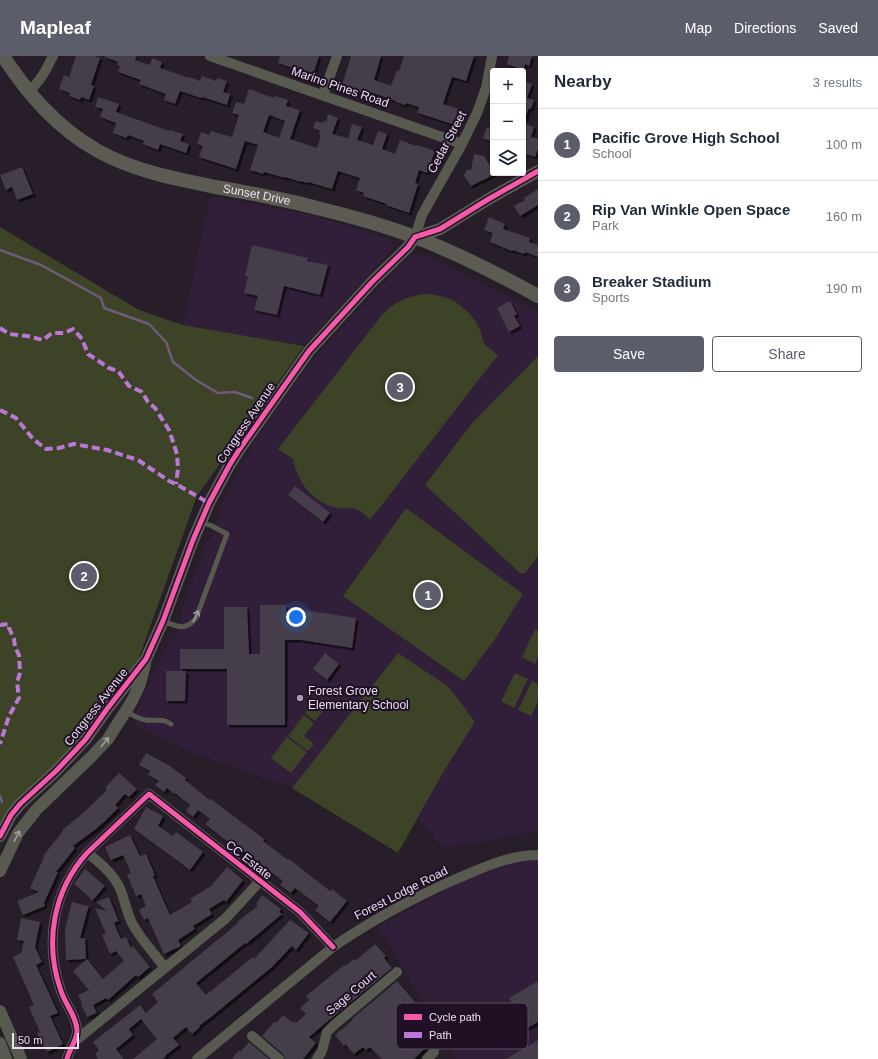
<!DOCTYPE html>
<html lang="en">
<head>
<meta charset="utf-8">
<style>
  :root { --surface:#fff; --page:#f6f6f7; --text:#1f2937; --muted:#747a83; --line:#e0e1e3; --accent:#5c5d6b }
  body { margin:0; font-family:Arial,sans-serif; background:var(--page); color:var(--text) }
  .controls { position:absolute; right:12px; top:12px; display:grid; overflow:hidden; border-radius:4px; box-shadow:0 1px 3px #0004 }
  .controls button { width:36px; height:36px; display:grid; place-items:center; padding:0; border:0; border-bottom:1px solid var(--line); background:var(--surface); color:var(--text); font:20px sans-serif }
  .scale { position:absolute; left:12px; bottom:10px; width:67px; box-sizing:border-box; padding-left:4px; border:2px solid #ebe0ef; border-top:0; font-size:11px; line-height:14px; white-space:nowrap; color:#ebe0ef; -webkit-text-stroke:3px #1f1025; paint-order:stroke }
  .you { position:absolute; left:296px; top:561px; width:14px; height:14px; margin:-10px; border:3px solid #fff; border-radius:50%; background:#1a73e8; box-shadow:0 0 0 6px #1a73e833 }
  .badge { display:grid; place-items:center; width:26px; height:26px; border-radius:50%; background:var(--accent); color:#fff; font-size:13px; font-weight:700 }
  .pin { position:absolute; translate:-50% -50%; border:2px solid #fff; box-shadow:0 1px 4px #0006 }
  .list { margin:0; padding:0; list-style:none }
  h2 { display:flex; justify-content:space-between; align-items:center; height:52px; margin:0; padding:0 16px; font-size:17px }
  h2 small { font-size:13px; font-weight:400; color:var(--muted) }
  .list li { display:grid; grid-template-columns:26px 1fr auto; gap:12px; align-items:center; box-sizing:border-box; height:72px; padding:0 16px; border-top:1px solid var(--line) }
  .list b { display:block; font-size:15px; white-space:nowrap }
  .list p { margin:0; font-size:13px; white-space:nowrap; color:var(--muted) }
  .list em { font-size:13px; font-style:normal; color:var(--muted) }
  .actions { display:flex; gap:8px; padding:12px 16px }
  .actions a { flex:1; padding:9px 0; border:1px solid var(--accent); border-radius:4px; text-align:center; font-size:14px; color:var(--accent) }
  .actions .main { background:var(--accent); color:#fff }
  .icon { flex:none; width:22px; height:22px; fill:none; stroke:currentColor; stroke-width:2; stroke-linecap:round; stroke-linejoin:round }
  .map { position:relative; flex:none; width:538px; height:1003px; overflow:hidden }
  header { display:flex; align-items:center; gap:24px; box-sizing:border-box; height:56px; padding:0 20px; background:var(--accent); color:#fff }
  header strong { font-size:19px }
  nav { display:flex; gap:22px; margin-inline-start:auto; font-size:14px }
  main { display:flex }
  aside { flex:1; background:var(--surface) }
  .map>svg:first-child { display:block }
  .built { fill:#311e38 }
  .green { fill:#3d4327 }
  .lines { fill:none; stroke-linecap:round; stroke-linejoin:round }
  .stream { stroke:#715a79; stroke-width:2.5 }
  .building { fill:#453c48; fill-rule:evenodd; filter:url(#shadow) }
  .service { stroke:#585a50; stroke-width:5 }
  .minor { stroke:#585a50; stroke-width:10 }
  .tertiary { stroke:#585a50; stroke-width:12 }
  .secondary { stroke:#5b5b53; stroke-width:14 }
  .quiet { stroke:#ba77d6; stroke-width:4; stroke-dasharray:8 4; stroke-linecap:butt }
  .cycleway-casing { stroke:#1f1025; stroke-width:8 }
  .cycleway { stroke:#f35aa7; stroke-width:5 }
  .oneway { stroke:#a29da0 }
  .poi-dot { fill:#a69caa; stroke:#1f1025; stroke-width:1.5 }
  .labels { text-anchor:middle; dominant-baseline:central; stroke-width:4; stroke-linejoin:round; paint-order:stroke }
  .street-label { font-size:12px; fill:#ebe0ef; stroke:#1f1025 }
  .poi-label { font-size:12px; fill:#ebe0ef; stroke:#1f1025; text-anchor:start }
  .key { fill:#1f1025; stroke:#5c4e62; stroke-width:1 }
  .key-label { font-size:11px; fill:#ebe0ef }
</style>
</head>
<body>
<header>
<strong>Mapleaf</strong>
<nav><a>Map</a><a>Directions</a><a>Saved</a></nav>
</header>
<main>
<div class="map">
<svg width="538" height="1003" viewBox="0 0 538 1003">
  <defs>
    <filter id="shadow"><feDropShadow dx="2.5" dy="2.5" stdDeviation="0" flood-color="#0009"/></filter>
  </defs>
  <rect width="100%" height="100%" fill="#271e2a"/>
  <path class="built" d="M210 140 319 161 391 184 393 189 390 196 304 290 183 269Z
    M415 199H421L429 201 538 256V775L444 792 417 762 398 797 292 732 191 696 134 669 135 657 168 588 175 580 181 563 182 555 206 487 213 480 221 450 253 388 292 331 322 293 390 220 410 201Z
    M524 802H538V1003H456L379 871 456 828Z"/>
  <path class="green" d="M0 171 139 254 183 269 304 290 197 440 140 599 127 623 56 715 0 780Z
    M423 238C427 238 431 238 436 239 460 243 480 263 484 288L498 299 370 464C367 461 363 456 358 454 354 451 343 453 337 452 312 446 298 427 293 403L278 393 381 260C395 246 403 242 423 238Z
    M538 300V500L525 517H520L425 429 473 366Z
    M406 452 523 538 495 583 464 625 343 540Z
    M535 573 538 574V601L535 608 522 601Z
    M398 597 449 631 475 666 442 718 398 797 292 732Z
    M515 617 528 623 514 652 501 645Z
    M532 625 538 628V645L531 660 518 654Z
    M313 647 323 655 315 665 305 657Z
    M304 659 314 667 304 680 314 688 308 695 288 680Z
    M287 681 307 696 291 717 271 702Z"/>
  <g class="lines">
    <path class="stream" d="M0 194 41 209 101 242 104 252 149 268 166 286 173 306 196 324 218 337 235 336 252 342
      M0 740 2 746"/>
  </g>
  <path class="building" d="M76 0H94L100 2 91 29 94 30 89 44 81 41 80 44 69 40 70 37 59 33 64 19 69 21Z
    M105 0H136L135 4 150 9 152 2 162 6 160 12 189 22V21L200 25 202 20 216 25 217 22 227 25 223 36 230 38 227 49 202 41 201 42 180 35 175 48 164 44 166 38 139 28 141 24 118 16 120 10 117 9 118 6 105 1Z
    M280 0H319L313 19 278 7Z
    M351 0H381L374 24 391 30 397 14 399 15 404 0H474L466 25 452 21 443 48 462 54 458 65 454 63 452 68 418 57 419 51 406 47 405 49 396 46V45L370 36 369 39 342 29Z
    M509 0H532L529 10 525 8 523 14 507 8Z
    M523 25 532 28 527 42 534 44 531 53 529 52 524 65H523Z
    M249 33 274 42 275 40 288 44 286 50 300 54 290 83 317 92 321 79 319 78 320 75 313 72 316 65 322 67 323 65 326 66 328 58 338 62 332 78 348 82 352 68 362 71 357 84 373 89 378 75 387 78 382 93 395 98 400 84 416 90 417 89 435 95 427 117 419 114 415 127 418 128 409 157 386 149 387 148 363 140 364 137 356 134 360 122 338 115 332 133 308 126 307 127 301 125V126L285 121V122L264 116 263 118 250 114 258 89 245 85 236 113 199 101 203 90 197 88 201 76 209 79 211 75 232 81 239 59 232 57 236 46 244 48ZM269 59 285 65 279 82 263 76Z
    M98 41 119 48 116 56 169 75 170 74 183 78 180 85 189 88 186 97 160 88 158 94 143 88 144 85 128 79 126 82 113 77 116 67 100 61 103 53 95 51Z
    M523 67 534 71 531 81 538 83V93L535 101 523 97Z
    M487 71 493 73V86L483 82Z
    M474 98 484 100 489 108 493 105V119L471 130 467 124 465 122 466 121 463 120 468 113 471 114Z
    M22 111 33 138 17 144 12 131 6 134 0 119Z
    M538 133V149L520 160 514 150 525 144 524 142Z
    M489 161 505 168 503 173 530 182 529 186 538 189V201L525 196 524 198 513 194 512 195 490 186 493 177 484 174Z
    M252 189 308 202 307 205 328 209 320 239 284 230 277 259 254 254 258 240 244 237 248 221 245 220Z
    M510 245 517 258 514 260 520 270 509 276 497 252Z
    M295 430 330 457 323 466 288 439Z
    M260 549H286V555H304V554L356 562 352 592 301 584H285V669H227V613H180V593H224V551H247L249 598H260Z
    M325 597 339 608 327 624 313 613Z
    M166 615H186L185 645H166Z
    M146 697 170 710 186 722 185 724 210 744 211 743 264 783 263 785 288 804 289 803 330 835 332 833 347 845 330 866 315 854 319 850 295 832 291 837 280 829 283 825 243 795 241 796 205 768 210 763 198 754 193 761 186 755 190 749 175 737 174 738 167 732 164 736 155 729 159 725 148 719 150 715 139 709Z
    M119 717 137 733 129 741 125 738 115 749 118 752 106 764 96 773 73 790 75 792 56 816H58L44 847 45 850 23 859 17 845 39 836 30 832 44 801 43 800 63 775 62 774 81 759 107 734 105 732Z
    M146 751 163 760 158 770 173 780 176 776 203 796 190 814 134 773Z
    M130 779 140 800 146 798 155 819 153 820 162 841 170 859 192 846 190 843 211 830 227 811 243 824 226 846 224 844 209 853 212 858 193 870 195 873 178 884 181 890 164 898 148 862 144 864 139 854 146 850 141 838 136 840 127 819 131 817 123 799 111 804 105 791Z
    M85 813 105 830 92 845 90 842 74 828Z
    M262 839 281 853 279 856 282 858 246 888 245 887 196 927 206 939 253 901 254 903 290 864 309 877 296 894 292 890 272 911 211 961 199 970 200 971 192 978 186 971 173 982 179 989 166 999V1000L163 1003H133L157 983 141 963 129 973 133 979 116 993 124 1003H98L95 998 99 994 93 986 140 949 146 957 158 946 152 938 238 867 237 866 258 850 256 848Z
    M109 841 119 866 118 865 114 867 121 883 126 881 131 892 133 890 150 911 138 921 136 919 108 944 106 942 93 949 97 957 87 961 81 948H82L78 939 89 934 73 915 87 903 103 923 124 905 116 895 110 898 102 879 106 878 95 852 107 855 96 846Z
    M72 846 87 850 89 849 80 882H85L86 903 66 904 65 873Z
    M21 862 40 866 35 891 42 906 36 909 58 957 50 960 63 988 47 996 37 977 40 976 29 951 34 949 13 901 21 897 24 885 17 884Z
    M375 888 386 900 384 902 392 912 309 981 316 987 303 1003H285L283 998 262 980 274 966 276 967 283 959 293 967 294 965 296 967 306 958 300 952 309 944 306 940 344 909 345 910 354 903 355 905Z
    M397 925 416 947 405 956 434 983 414 1003H382L370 991 366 994 363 991 354 998 345 988 344 990 335 979 353 964 352 963 365 952Z
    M538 925V966L527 972 509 942Z
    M538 984V1003H506Z
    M249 986 269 1003H232L239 994 240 996Z"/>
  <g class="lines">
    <path class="service" d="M163 565C177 570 185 576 196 562L227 478 212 470 201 466
      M126 655C132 659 139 663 146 664 157 665 162 662 171 668"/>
    <path class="minor" d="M210 0 462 88
      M28 36C40 26 46 14 53 0
      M323 39 337 0
      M415 181 422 159 462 88 477 57 486 32 492 0
      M87 797C101 807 115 819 121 835 125 846 127 857 132 867 141 884 154 897 165 912
      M252 980 279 1003
      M75 985 225 863 240 847 260 825
      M67 1003C69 993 77 985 77 975 77 961 65 948 61 935 44 887 53 835 87 797L149 738 300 856 333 891
      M197 1003 333 891C372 864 413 842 456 823 482 812 509 799 538 799
      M317 1003 322 995 327 976 334 969 397 916
      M427 1003 434 996"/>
    <path class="tertiary" d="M0 780 11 759 20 748 56 715 85 684 107 653 146 603 163 565 193 484 209 447 229 410 239 394 309 295 372 226 408 191 415 181 440 173 487 144 538 115
      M0 815 18 777 36 754 92 700 108 683 132 645 140 628 145 608
      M0 955 21 1003
      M0 987 6 1003"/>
    <path class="secondary" id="s1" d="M3 0C28 38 57 72 98 95 134 115 176 123 216 131 250 137 284 143 317 152 350 160 383 169 415 181 457 197 498 218 538 240"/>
    <path class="quiet" d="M0 272 9 278 27 280 43 284 52 277H64L73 273 82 283 88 298 109 312 118 315 129 330 142 336 148 346 155 352 169 374 177 398 178 413 176 428
      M0 354 16 362 33 383 46 393 59 392 74 388 107 394 138 404 169 425 176 428 209 447
      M0 568 1 569 8 568 9 569V572L14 583 15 591 19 599 20 617 17 626 19 642 9 660 0 688"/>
    <defs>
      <path id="cycleway" d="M0 780 11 759 20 748 56 715 85 684 107 653 146 603 163 565 193 484 209 447 229 410 239 394 309 295 372 226 408 191 415 181 440 173 487 144 538 115
        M67 1003C69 993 77 985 77 975 77 961 65 948 61 935 44 887 53 835 87 797L149 738 300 856 333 891"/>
    </defs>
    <use href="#cycleway" class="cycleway-casing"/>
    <use href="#cycleway" class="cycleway"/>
  </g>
  <defs><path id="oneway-shaft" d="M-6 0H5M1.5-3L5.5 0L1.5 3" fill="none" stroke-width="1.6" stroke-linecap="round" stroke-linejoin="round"/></defs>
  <g class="oneway">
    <use href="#oneway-shaft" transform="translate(196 560) rotate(-64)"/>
    <use href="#oneway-shaft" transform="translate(105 686) rotate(-50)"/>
    <use href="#oneway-shaft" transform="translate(17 780) rotate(-62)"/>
  </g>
  <circle class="poi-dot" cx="300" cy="642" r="4"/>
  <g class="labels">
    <g class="street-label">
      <text transform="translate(340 31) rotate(19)">Marino Pines Road</text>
      <text transform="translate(447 86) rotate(-62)">Cedar Street</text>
      <text stroke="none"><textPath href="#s1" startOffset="301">Sunset Drive</textPath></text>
      <text transform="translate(246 367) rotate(-56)">Congress Avenue</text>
      <text transform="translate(96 651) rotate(-52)">Congress Avenue</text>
      <text transform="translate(249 804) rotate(38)">CC Estate</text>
      <text transform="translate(401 837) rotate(-27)">Forest Lodge Road</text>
      <text transform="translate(351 937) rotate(-40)">Sage Court</text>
    </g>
    <g class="poi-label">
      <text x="308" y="635">Forest Grove<tspan x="308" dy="14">Elementary School</tspan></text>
    </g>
  </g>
  <rect x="396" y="947" width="132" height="46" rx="6" class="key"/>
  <rect x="404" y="958" width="18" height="6" fill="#f35aa7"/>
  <rect x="404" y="976" width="18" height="6" fill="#ba77d6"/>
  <g class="key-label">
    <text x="429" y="965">Cycle path</text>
    <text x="429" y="983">Path</text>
  </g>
</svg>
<div class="controls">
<button>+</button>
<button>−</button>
<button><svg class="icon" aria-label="layers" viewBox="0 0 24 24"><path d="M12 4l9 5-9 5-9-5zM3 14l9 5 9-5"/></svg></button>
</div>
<div class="scale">50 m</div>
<div class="you"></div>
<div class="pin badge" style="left:428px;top:539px">1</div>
<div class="pin badge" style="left:84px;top:520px">2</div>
<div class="pin badge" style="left:400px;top:331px">3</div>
</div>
<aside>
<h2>Nearby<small>3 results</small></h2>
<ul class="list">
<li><span class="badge">1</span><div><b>Pacific Grove High School</b><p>School</p></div><em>100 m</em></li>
<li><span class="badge">2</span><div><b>Rip Van Winkle Open Space</b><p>Park</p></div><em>160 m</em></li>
<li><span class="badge">3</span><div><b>Breaker Stadium</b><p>Sports</p></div><em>190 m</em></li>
</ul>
<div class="actions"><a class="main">Save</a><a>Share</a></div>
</aside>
</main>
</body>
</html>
